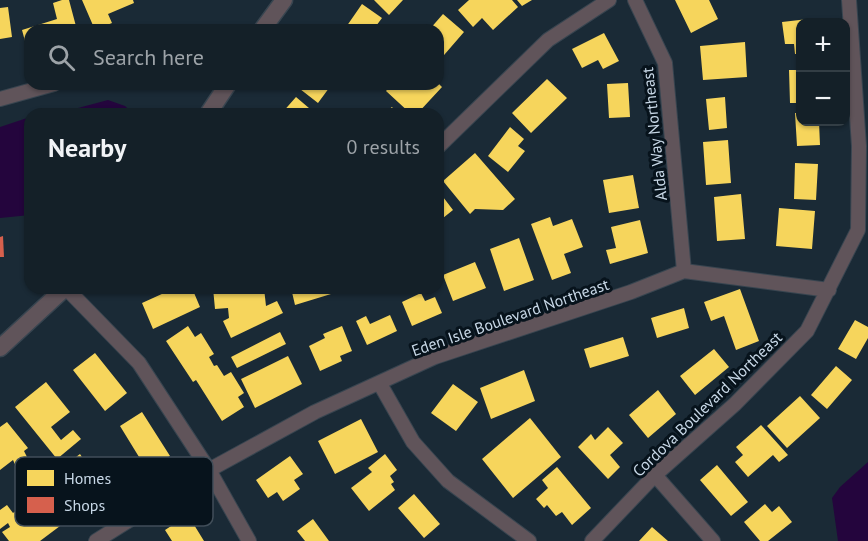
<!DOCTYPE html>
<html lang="en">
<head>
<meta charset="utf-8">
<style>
  :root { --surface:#142028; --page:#1d2830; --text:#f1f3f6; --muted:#9da3a8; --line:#333e45 }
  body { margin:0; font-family:"PT Sans",sans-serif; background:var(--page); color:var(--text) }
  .controls { position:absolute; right:18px; top:18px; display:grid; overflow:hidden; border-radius:12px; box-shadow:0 2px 4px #0004 }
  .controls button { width:54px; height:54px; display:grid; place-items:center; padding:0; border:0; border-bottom:2px solid var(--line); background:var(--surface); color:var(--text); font:30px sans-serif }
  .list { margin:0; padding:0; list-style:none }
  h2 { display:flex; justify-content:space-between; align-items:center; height:78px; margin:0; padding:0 24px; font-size:26px }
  h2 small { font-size:20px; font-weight:400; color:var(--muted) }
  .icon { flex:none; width:33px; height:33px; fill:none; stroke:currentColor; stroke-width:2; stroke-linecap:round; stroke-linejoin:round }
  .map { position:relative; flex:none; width:868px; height:541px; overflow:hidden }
  .search { position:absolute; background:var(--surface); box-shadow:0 2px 4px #0004; left:24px; top:24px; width:420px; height:66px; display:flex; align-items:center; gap:15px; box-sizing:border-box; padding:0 21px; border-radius:18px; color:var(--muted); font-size:22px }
  .panel { position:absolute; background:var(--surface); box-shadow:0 2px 4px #0004; left:24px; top:108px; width:420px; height:186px; border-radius:18px }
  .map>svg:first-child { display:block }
  .water { fill:#24053d }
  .homes { fill:#f6d55c }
  .shops { fill:#d6604d }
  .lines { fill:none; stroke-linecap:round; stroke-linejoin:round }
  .minor-casing { stroke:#384550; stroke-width:16 }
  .tertiary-casing { stroke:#384550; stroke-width:19 }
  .minor { stroke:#60545a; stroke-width:14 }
  .tertiary { stroke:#60545a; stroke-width:16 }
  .labels { text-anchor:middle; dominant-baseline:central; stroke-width:6; stroke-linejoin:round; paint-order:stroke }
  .street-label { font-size:16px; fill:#c8d8e7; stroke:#07131c }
  .key { fill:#07131c; stroke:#414e59; stroke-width:1.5 }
  .key-label { font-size:16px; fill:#c8d8e7 }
</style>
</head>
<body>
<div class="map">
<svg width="868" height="541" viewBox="0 0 868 541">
  <rect width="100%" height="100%" fill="#1a2a36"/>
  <path class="water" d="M108 100 125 106 134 114H42L78 108Z
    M30 117V215L0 218V127Z
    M868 462V541H838L832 498 840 487Z"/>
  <path class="homes" d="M62 0H69L77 30H30L29 56 22 30 57 19 53 3Z
    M82 0H133L134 3 108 14 112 23 95 30Z
    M374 0H403L389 15Z
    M469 0H512L518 7 493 30 482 18 473 27 458 10Z
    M517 0H532L522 6Z
    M675 0H709L718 19 691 33Z
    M362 4 382 18 373 30H344Z
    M8 7 12 37 0 39V8Z
    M443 14 464 32 438 62V30H429Z
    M808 19 809 22H800V54H795L794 44H785L782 22Z
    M604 33 619 61 603 69 598 60 582 68 572 49Z
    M745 42 747 77 703 80 700 46Z
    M789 70H800V103H790Z
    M547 79 567 98 531 133 512 113Z
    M628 83 630 117 609 118 607 84Z
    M304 84H332L318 103 300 89Z
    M392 84H439L442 87 417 114H411L386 91Z
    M296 97 316 114H281Z
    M725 97 727 128 709 130 706 99Z
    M392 107 397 114H383Z
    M795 113H800V122H819L820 145 797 146Z
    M510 127 524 139 518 146 525 151 508 172 488 156Z
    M728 140 731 183 706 185 703 142Z
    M475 153 515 199 503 210 475 209 470 214 443 181Z
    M795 163 818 164 816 200 794 199Z
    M633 175 639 208 609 213 603 180Z
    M440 193 453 210 438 222V194Z
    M741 194 745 239 717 241 714 197Z
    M779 208 815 211 812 249 776 246Z
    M550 217 553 226 572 219 583 247 564 254 571 273 552 280 531 224Z
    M640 220 648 253 610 264 606 250 616 248 611 227Z
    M519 238 534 280 504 291 490 249Z
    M475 262 486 288 453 301 443 275Z
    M175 288H192L200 307 153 329 142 303Z
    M213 288H264L266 306 277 301 283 313 231 338 223 321 229 318 228 308 215 309Z
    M291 288H329L331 294 295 305Z
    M740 289 759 341 736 350 724 316 711 321 704 302Z
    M421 293 425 301 435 297 442 313 412 326 402 302Z
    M684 308 689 328 657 338 651 318Z
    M390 315 397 331 367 345 356 321 366 316 370 324Z
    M855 320 868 327V338L856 359 838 349Z
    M188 326 195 337 201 333 214 354 209 357 214 366 217 365 224 376 231 372 244 393 238 397 244 407 222 421 196 380 193 382 166 341Z
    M342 326 352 351 340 356 342 361 320 371 309 346 325 338 323 334Z
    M280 332 286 344 237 368 231 357Z
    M623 337 629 356 590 368 584 349Z
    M714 349 729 367 695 395 680 376Z
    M95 353 127 393 105 411 73 370Z
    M288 356 302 384 255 408 241 379Z
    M836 366 852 380 827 409 811 395Z
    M524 370 535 401 491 419 480 388Z
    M46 382 70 412 51 427 61 440 73 430 81 439 57 459 15 407Z
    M453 384 478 402 456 431 431 413Z
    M658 390 676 414 648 438 629 415Z
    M800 396 820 418 787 448 767 426Z
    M142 412 170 456 147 470 120 426Z
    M530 418 561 457 513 498 482 459Z
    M361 419 378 452 335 474 318 441Z
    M7 422 28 448 24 451 35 473 23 482 13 460 0 470V427Z
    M761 425 788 455 779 462 773 455 748 477 735 462 743 455 736 447Z
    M608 427 623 443 610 455 620 467 608 479 578 447 591 434 595 440Z
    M80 454 91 471 99 465 115 490 73 517 58 493 68 487 66 482 57 487 50 474 63 466 68 474 77 468 72 460Z
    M385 454 397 470 390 476 394 482 391 484 395 490 369 511 351 488 372 472 368 468Z
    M290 456 303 474 294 480 300 489 283 501 277 492 268 498 256 480Z
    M717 465 748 502 731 516 700 480Z
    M557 467 591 508 572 525 562 512 556 516 547 505 544 508 536 499 548 488 542 480Z
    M31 487 60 526 40 541H9L2 532 10 527 8 523 0 529V510L7 505 13 513 21 507 15 499Z
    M414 494 440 524 424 538 398 508Z
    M765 504 772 512 779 506 792 522 768 541H760L744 522Z
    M188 515 204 541H172L165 530Z
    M313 519 329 541H305L297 531Z
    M652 527 668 541H639Z"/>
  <path class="shops" d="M3 236 4 257H0V237Z"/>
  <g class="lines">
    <defs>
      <path id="minor" d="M635 0 665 63 684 271
        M0 99 54 84
        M438 147 548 40 609 0
        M66 288 139 363 209 470 249 541
        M380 384 413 442 448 481 529 541
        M655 475 713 541
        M96 541 209 470 315 412 435 357 631 292 684 271 829 290
        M592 541 655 475 735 404 807 331 858 230 859 146 849 0"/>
      <path id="tertiary" d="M262 30 284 0
        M208 114 228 84
        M0 348 65 288"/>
    </defs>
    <use href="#minor" class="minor-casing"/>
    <use href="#tertiary" class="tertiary-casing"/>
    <use href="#minor" class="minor"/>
    <use href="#tertiary" class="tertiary"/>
  </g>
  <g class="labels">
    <g class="street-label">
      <text transform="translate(654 134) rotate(-96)">Alda Way Northeast</text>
      <text transform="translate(510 317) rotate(-19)">Eden Isle Boulevard Northeast</text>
      <text transform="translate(707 404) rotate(-44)">Cordova Boulevard Northeast</text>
    </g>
  </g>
  <rect x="15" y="457" width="198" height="69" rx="9" class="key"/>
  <rect x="27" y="470" width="27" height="16" fill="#f6d55c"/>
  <rect x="27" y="497" width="27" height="16" fill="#d6604d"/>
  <g class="key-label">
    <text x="64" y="484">Homes</text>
    <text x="64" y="511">Shops</text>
  </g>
</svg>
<div class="controls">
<button>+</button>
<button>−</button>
</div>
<div class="search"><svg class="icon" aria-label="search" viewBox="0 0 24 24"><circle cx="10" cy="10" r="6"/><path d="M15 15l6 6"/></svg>Search here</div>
<section class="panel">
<h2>Nearby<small>0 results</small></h2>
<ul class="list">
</ul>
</section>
</div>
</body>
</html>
